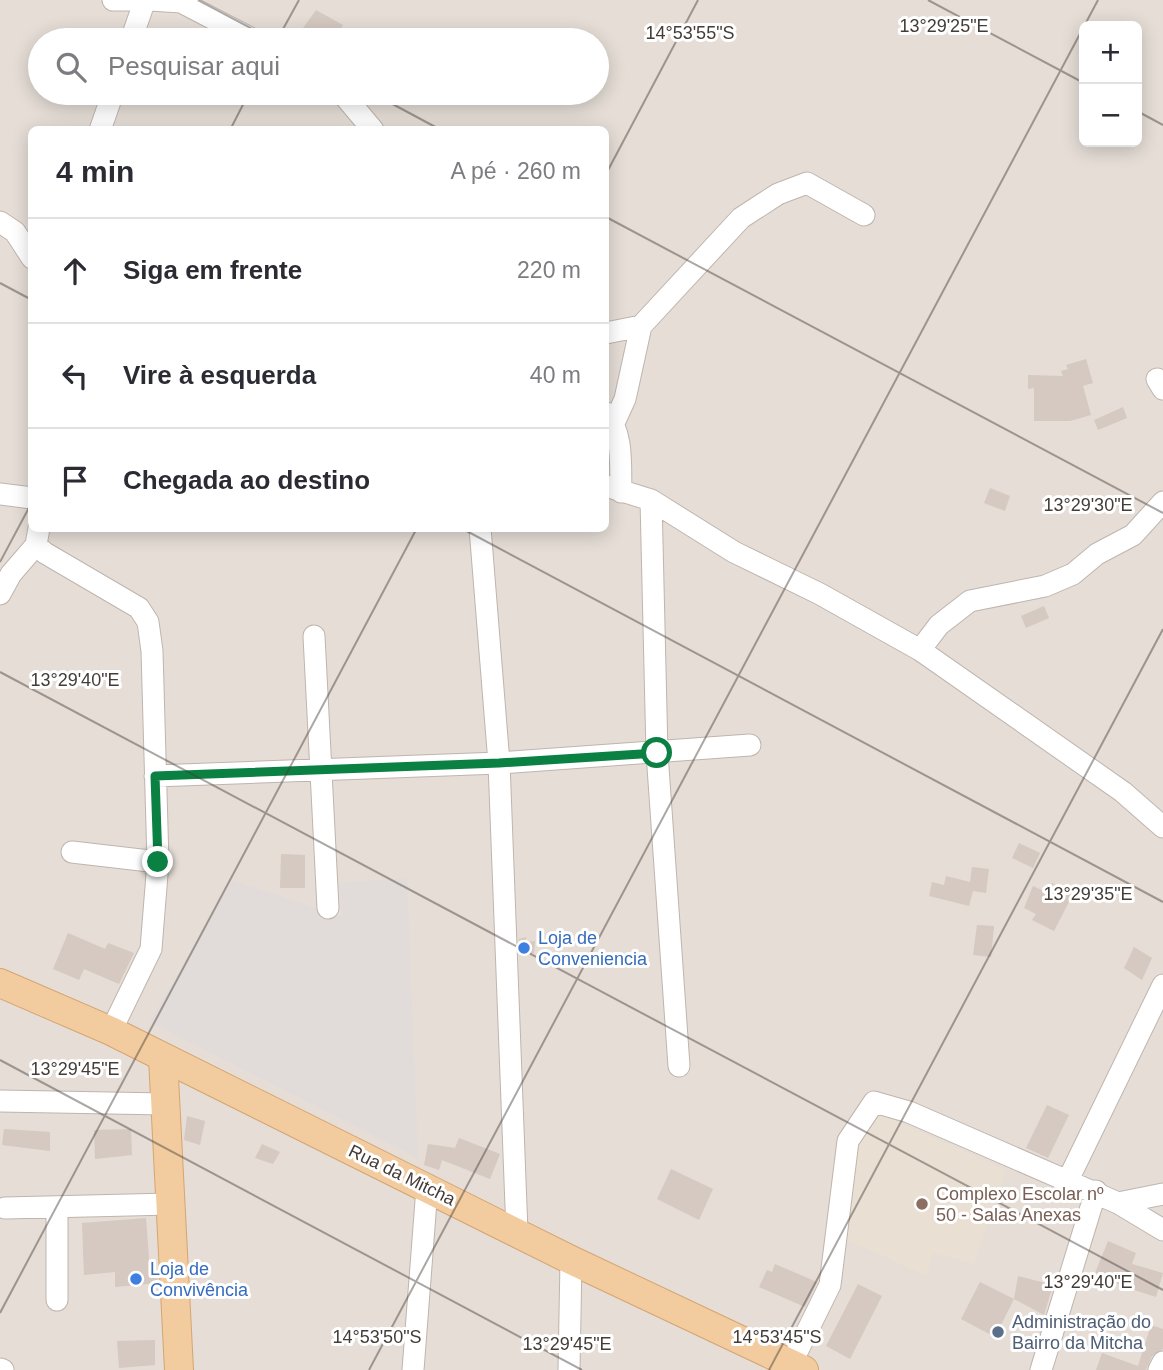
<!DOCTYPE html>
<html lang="pt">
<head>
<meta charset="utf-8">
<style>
  :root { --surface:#fff; --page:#f2f2f3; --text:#2b2b33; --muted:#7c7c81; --line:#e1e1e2 }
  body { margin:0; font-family:Helvetica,sans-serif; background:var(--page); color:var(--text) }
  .controls { position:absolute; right:21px; top:21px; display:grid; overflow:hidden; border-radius:10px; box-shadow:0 4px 18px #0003 }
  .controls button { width:63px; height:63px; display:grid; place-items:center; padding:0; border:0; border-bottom:2px solid var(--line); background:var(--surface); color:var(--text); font:35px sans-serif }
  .stop { position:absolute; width:21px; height:21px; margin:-16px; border:5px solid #0b8043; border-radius:50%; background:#fff }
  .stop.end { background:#0b8043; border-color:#fff; box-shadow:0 2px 7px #0008 }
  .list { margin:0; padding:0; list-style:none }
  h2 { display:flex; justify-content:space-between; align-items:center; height:91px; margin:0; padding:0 28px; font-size:30px }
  h2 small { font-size:23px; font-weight:400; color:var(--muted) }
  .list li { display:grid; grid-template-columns:46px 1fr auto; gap:21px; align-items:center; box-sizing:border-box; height:105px; padding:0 28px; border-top:2px solid var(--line) }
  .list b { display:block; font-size:26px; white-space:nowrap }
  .list em { font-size:23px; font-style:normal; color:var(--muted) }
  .icon { flex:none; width:38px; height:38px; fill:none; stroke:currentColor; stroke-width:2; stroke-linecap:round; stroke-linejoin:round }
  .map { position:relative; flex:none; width:1163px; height:1370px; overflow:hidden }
  .search { position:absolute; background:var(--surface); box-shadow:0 4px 18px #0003; left:28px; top:28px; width:581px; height:77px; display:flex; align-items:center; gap:18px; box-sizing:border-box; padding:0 24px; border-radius:38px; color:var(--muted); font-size:26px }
  .panel { position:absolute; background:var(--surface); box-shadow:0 4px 18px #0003; left:28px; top:126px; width:581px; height:406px; border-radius:10px }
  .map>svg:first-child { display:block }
  .residential { fill:#e5ddd6; fill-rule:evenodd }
  .industrial { fill:#e1dcd9 }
  .education { fill:#e9dfd3 }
  .building { fill:#d5c9c1 }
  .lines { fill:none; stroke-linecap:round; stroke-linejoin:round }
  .minor-casing { stroke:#bfb5ae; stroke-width:23 }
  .major-casing { stroke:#d5a571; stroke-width:30 }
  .minor { stroke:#fff; stroke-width:21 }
  .major { stroke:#f2cc9f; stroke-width:28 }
  .route { stroke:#0b8043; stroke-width:9 }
  .ticks { fill:none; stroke:#443c37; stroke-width:2; stroke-opacity:0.45 }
  .shop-dot { fill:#3f7fe0; stroke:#fff; stroke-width:2.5 }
  .education-dot { fill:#8d6e63; stroke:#fff; stroke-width:2.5 }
  .service-dot { fill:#5c6f8a; stroke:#fff; stroke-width:2.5 }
  .labels { text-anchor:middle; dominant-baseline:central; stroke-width:6; stroke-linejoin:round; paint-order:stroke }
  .shop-label { font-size:18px; fill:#366cbe; stroke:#fff; text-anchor:start }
  .street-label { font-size:18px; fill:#443c37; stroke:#fff }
  .education-label { font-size:18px; fill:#785e54; stroke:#fff; text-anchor:start }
  .service-label { font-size:18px; fill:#4e5e75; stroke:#fff; text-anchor:start }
  .ticks-label { font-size:18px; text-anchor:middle; fill:#443c37; stroke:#fff; stroke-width:6; stroke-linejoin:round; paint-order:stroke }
</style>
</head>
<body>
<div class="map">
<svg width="1163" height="1370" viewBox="0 0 1163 1370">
  <rect width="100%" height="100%" fill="#f1ece7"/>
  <path class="residential" d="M0 0H1163V1370H0ZM1084 26H1137V142H1084ZM40 40H597V93H40ZM32 130H606V528H32Z"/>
  <path class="industrial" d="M407 878 418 1158 150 1022 232 880 343 917 339 883Z"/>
  <path class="education" d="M879 1113 1006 1170 974 1264 934 1253 927 1276 844 1239 859 1140Z"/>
  <path class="building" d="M316 10 343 25 336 40H325L303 28Z
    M1086 359 1093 383 1083 386 1091 415 1070 421H1034V388L1028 389V375L1063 376 1061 371 1068 369 1066 365Z
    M1123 407 1127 418 1098 430 1094 420Z
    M990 488 1010 496 1005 511 984 503Z
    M1044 606 1049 618 1026 628 1021 616Z
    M1019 843 1040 853 1033 868 1012 858Z
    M281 854 305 855V888H280Z
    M972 867 989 869 986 893 973 891 969 906 929 896 932 882 944 885 946 876 970 882Z
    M1052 883 1073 894 1054 931 1032 920 1036 914 1024 908 1033 886 1046 892Z
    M977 925 994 926 991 957 973 955Z
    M68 933 105 949 108 943 134 953 119 984 84 969 79 980 53 969Z
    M526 937V942L535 941 534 953 520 956 519 939Z
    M1134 947 1152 958 1142 980 1124 968Z
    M1047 1105 1069 1115 1048 1158 1026 1148Z
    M187 1116 205 1121 200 1145 184 1140Z
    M4 1129 50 1132V1151L2 1145Z
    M131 1129 132 1155 95 1159 94 1130Z
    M459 1138 500 1154 490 1179 442 1160 439 1170 424 1165 428 1144 455 1148Z
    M262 1144 280 1152 273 1164 255 1158Z
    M671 1169 713 1189 699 1220 657 1199Z
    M146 1218 150 1271H157L158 1283 115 1287V1272L84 1275 82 1223Z
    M1108 1241 1136 1253 1132 1264 1163 1273 1156 1297 1125 1287 1095 1273Z
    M775 1264 817 1282 805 1307 759 1287 767 1270 772 1272Z
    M1018 1276 1053 1285 1044 1315 1014 1299Z
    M980 1282 1014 1299 995 1337 961 1319Z
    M858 1284 882 1296 850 1359 826 1346Z
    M1151 1325 1163 1329V1349L1152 1356 1146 1370H1096L1102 1353 1138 1366Z
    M155 1340V1365L119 1368 117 1341Z"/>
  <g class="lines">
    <defs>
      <path id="minor" d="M113 0H130
        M150 0 181 2 254 40
        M131 40 145 0
        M342 93 373 130
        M100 130 113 93
        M0 222 15 232 32 258
        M606 333 641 326
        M1157 379 1163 389
        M606 413C624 434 620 466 621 492
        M614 423 625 399 641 326 741 218 778 194 807 183 864 215
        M606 486 651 500 734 552 820 594 920 650 1123 792 1163 827
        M0 494 32 498
        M651 500 657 753 679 1066
        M39 528 36 545 45 553 139 608 148 622 152 651 158 862 151 949 111 1031
        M480 528 499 763 517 1232
        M0 594 11 574 36 545
        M314 636 328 908
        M920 650 939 625 970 601 1045 586 1073 574 1097 554 1133 535 1163 502
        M155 776 499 763 750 745
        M72 852 158 862
        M0 1101 165 1104
        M1068 1180 1163 985
        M1118 1203 1163 1230
        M57 1207V1300
        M5 1208 170 1204
        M791 1364 830 1285 848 1141 874 1102 909 1112 1118 1203 1163 1194
        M0 1369 3 1370
        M413 1370 427 1188
        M569 1370 571 1260
        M1041 1370 1096 1191
        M1159 1370 1163 1362"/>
      <path id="major" d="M0 983 111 1031 571 1260 804 1370
        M163 1058 179 1370"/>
    </defs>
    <use href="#minor" class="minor-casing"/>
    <use href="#major" class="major-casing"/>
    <use href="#minor" class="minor"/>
    <use href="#major" class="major"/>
  </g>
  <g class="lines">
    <path class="route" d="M158 862 155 776 499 763 657 753"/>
  </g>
  <path class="ticks" d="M198 0 273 40M928 0 1084 83M277 40 299 0M372 93 441 130M1137 111 1163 125M230 130 249 93M606 174 698 0M606 217 1163 513M0 283 32 300M461 528 1163 902M0 562 32 502M0 672 1163 1290M0 1060 582 1370M0 1313 417 528M369 1370 1098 0M769 1370 1163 629"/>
  <g class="shop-dot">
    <circle cx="524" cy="948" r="7"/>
    <circle cx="136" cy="1279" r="7"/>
  </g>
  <circle class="education-dot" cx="922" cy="1204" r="7"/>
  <circle class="service-dot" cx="998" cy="1332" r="7"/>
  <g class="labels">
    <g class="shop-label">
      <text x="538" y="938">Loja de<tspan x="538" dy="21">Conveniencia</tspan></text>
      <text x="150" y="1269">Loja de<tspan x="150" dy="21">Convivência</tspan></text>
    </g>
    <g class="street-label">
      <text transform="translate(402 1175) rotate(26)">Rua da Mitcha</text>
    </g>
    <g class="education-label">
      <text x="936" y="1194">Complexo Escolar nº<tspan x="936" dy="21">50 - Salas Anexas</tspan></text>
    </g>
    <g class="service-label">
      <text x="1012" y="1322">Administração do<tspan x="1012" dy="21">Bairro da Mitcha</tspan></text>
    </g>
  </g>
  <g class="ticks-label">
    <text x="944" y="32">13°29'25"E</text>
    <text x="690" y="39">14°53'55"S</text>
    <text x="1088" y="511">13°29'30"E</text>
    <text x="75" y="686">13°29'40"E</text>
    <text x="1088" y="900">13°29'35"E</text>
    <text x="75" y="1075">13°29'45"E</text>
    <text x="1088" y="1288">13°29'40"E</text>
    <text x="377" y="1343">14°53'50"S</text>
    <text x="777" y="1343">14°53'45"S</text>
    <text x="567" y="1350">13°29'45"E</text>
  </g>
</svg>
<div class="controls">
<button>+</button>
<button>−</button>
</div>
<div class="stop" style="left:657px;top:753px"></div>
<div class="stop end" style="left:158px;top:862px"></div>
<div class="search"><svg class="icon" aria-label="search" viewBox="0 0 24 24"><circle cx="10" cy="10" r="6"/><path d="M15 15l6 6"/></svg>Pesquisar aqui</div>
<section class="panel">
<h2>4 min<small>A pé · 260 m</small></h2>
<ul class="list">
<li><svg class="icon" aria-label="ahead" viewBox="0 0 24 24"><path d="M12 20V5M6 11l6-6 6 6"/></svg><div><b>Siga em frente</b></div><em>220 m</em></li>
<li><svg class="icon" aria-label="left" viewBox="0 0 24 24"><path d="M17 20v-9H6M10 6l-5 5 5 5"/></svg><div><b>Vire à esquerda</b></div><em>40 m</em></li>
<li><svg class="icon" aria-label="arrive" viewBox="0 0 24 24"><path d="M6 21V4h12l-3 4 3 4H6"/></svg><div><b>Chegada ao destino</b></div></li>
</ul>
</section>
</div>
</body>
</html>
